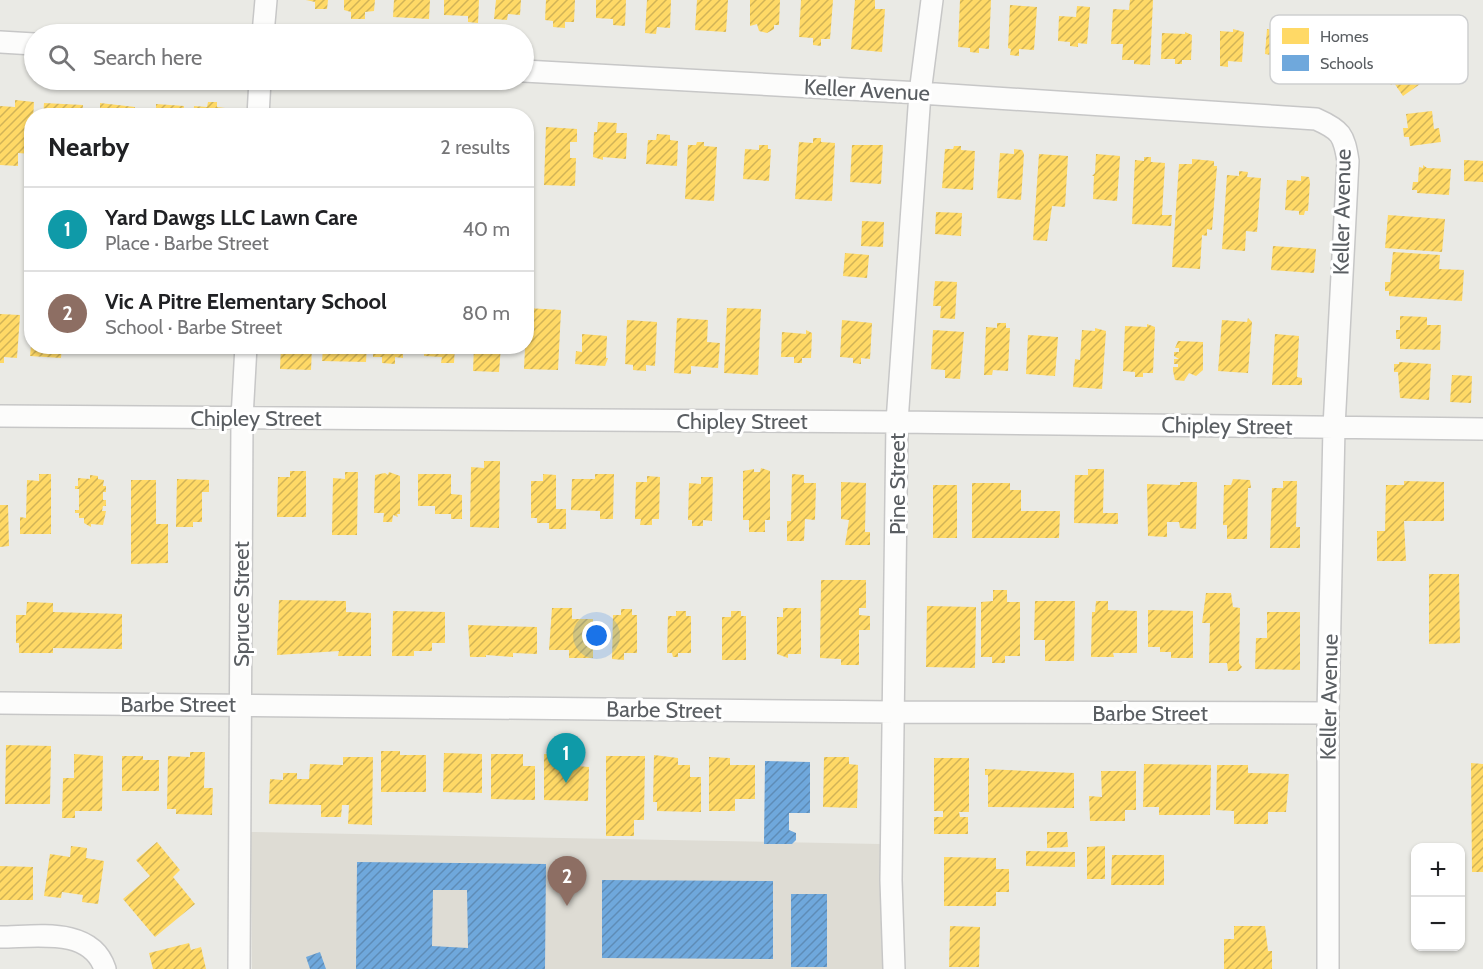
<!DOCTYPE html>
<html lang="en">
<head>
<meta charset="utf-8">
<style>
  :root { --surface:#fff; --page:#f6f6f6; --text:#202124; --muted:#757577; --line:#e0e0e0; --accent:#7c3aed }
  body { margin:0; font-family:Cabin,sans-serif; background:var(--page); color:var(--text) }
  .controls { position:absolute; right:18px; bottom:18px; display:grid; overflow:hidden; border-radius:12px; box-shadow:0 2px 4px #0004 }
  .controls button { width:54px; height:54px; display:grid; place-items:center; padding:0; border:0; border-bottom:2px solid var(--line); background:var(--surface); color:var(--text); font:30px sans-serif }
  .you { position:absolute; left:597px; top:636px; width:21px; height:21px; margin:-15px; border:4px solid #fff; border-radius:50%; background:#1a73e8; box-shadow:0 0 0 9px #1a73e833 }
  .badge { display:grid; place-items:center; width:39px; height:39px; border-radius:50%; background:var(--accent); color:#fff; font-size:20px; font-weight:700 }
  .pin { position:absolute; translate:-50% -50px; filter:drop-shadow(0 2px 3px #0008) }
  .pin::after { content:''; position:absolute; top:32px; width:21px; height:18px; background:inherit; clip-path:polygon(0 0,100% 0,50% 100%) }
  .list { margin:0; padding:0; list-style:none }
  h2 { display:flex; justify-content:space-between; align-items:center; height:78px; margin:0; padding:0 24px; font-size:26px }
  h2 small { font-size:20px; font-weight:400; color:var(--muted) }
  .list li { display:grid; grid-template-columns:39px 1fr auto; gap:18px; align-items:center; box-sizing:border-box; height:84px; padding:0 24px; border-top:2px solid var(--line) }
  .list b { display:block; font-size:22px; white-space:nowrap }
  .list p { margin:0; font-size:20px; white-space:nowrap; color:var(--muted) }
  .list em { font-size:20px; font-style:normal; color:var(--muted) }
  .icon { flex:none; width:33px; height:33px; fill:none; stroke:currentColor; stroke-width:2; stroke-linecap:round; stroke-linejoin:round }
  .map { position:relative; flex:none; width:1483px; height:969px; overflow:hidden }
  .search { position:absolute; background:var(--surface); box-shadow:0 2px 4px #0004; left:24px; top:24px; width:510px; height:66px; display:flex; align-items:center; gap:15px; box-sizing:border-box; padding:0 21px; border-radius:33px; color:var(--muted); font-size:22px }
  .panel { position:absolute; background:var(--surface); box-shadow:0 2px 4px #0004; left:24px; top:108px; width:510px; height:246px; border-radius:24px }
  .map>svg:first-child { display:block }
  .education { fill:#dedcd4 }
  .homes { fill:url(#homes-hatch) }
  .schools { fill:url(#schools-hatch); fill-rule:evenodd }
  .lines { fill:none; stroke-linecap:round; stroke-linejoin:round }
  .street-casing { stroke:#c7c7c7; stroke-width:24 }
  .street { stroke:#fcfcfb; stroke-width:21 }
  .labels { text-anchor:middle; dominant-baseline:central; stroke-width:6; stroke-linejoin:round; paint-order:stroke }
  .street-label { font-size:22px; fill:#5a5e62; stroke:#fff }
  .key { fill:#fff; stroke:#cecfd0; stroke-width:1.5 }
  .key-label { font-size:16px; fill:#5a5e62 }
</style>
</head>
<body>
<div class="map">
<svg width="1483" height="969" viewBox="0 0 1483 969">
  <defs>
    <pattern id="homes-hatch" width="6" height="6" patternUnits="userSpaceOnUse" patternTransform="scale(1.5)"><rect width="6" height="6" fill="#ffd966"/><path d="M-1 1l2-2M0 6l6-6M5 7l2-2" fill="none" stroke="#d1b357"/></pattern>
    <pattern id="schools-hatch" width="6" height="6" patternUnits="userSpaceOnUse" patternTransform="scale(1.5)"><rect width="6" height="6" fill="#6fa8dc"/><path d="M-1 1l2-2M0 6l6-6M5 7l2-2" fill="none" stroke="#5e8cb6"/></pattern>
  </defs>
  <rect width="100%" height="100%" fill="#eaeae5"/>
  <path class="education" d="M251 832 880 844 883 969H252Z"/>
  <path class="homes" d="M306 0H328L327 9H315V2Z
    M344 0H375L374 11 365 12V19H351V12L344 10Z
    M394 0H430L429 19 393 17Z
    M444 0H479L478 23 468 22V16L444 15Z
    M496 0H521L520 15 508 14 507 20 494 19Z
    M546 0H575L574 22H565V28L553 27V21L545 20Z
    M596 0H626L625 26 613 25V19L596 18Z
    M647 0H671L670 28 657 27 656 34 645 33Z
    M697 0H728L726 32 695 30Z
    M750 0H780L779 25H774V29L767 33 759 31 757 24 750 26Z
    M801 0H833L830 39H821V46L813 45V38L799 37Z
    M855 0H875V9H885L882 52 851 49Z
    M960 0H991L989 49 979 48V53L970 52V48L958 47Z
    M1130 0H1153L1150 65 1134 64V60H1122L1123 44H1111L1113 9 1129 10Z
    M1010 5 1037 7 1034 50 1019 49V56L1010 55 1011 49 1008 48Z
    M1077 6 1090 7 1087 44 1078 43V47L1070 46V42L1058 41 1059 16 1076 17Z
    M1233 29 1244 32 1242 62 1228 61V67L1220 66V31L1233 32Z
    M1267 29 1298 31 1296 59 1265 54Z
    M1185 32 1192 35 1191 60H1182V64H1175V59H1161L1162 33 1185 34Z
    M1421 35 1443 68 1403 96 1394 83 1391 85 1386 79 1390 76 1388 74 1410 59 1402 48Z
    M15 100 34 102 31 154 18 153V166L0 165V106L15 107Z
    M208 102H217V107L225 108 224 116H193L194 106 207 107Z
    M44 103 83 105 82 116H43Z
    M100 103 135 107 134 116H100Z
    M156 104 184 106 183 116H145V112H156Z
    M292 108 305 109V116H292Z
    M410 111 427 112 430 116H408Z
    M1432 111 1434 129 1439 128 1441 142 1410 146 1409 137H1404L1403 128H1408L1406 114Z
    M598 122 617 123 616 133H627L626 159 603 157V160L593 157 594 132H597Z
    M546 127 577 129V142H570V158H576L575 186 544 185Z
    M657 134 670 135V140L678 141 677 166 646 164 648 140H656Z
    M813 138H821V142L835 143 832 201 795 199 799 142 813 143Z
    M697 142H704V146L717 147 714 201 685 199 688 145H696Z
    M759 145H768V149H771L769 181 743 179 745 149 759 150Z
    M852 145H883L881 184 850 182Z
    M954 146H961V150L975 151 973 190 942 188 945 149H953Z
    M1014 149 1022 150 1024 154 1021 200 997 198 1000 153 1014 154Z
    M1039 154 1068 156 1065 207 1052 206 1047 241 1033 240Z
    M1096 154 1120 156 1117 201 1093 199 1094 176H1092L1095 173Z
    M1144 157H1151V162L1165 163 1162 215H1172L1171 226 1132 224 1135 160 1144 161Z
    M1192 159 1214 161V166H1217L1212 230 1207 229V236L1202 235 1200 269 1172 267 1179 164H1192Z
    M1464 160 1483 161V182L1464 181Z
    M1423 165 1427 168 1451 169 1449 195 1417 193V190H1412L1413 182H1418L1419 167 1423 168Z
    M1239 171 1248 172 1247 177 1261 178 1257 232 1246 231 1245 251 1222 249 1227 175 1239 176Z
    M1301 176 1309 177 1310 182 1308 211H1305L1304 215H1299V211L1285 210 1287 180 1301 181Z
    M936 212 962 213 961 236 935 234Z
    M1388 215 1445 219 1442 252 1385 248Z
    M862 221 884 222 883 247 861 246Z
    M1273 246 1316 249 1314 273 1271 270Z
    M1393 252 1440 255 1439 269 1464 270 1462 301 1389 296V291H1385V282H1390Z
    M845 253 869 255 867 278 843 276Z
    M935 281 957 282 955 319 940 318 941 306H933Z
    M527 308 561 310 558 370 524 369Z
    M727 308 761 309 758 375 724 373Z
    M0 314 20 315 17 358 4 357V363H0Z
    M1400 316 1427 317V325H1441L1440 350 1400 349V339H1396V330H1400Z
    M677 318 708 320 707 342 720 343 718 368 691 366V374L674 373Z
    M1248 318 1252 322 1248 373 1218 371 1222 320 1247 322Z
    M627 320 657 322 655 366 646 365V371L633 370V365L625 364Z
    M842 320 872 323 870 359 861 358V364L853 363V358L840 357Z
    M997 323H1006V328H1010L1008 371 993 370 992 375H984L986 327 997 328Z
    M1147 324 1155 327 1153 373H1143V377H1135V372L1123 371 1125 326 1147 327Z
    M1095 328 1106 331 1102 389 1073 387 1075 359 1080 360 1082 330 1095 331Z
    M806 330 812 333 811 358H802V363H794V357H781L782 332 806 334Z
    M933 330 964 332 960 379 945 378V370L931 369Z
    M582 334 607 336 606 358H608L605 366 575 364 576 351 582 352Z
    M1275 334 1299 336 1297 377 1302 378V385H1272Z
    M1028 335 1058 337 1055 376 1026 374Z
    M1178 341 1203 342V370L1196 376 1189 373 1184 381 1175 380 1173 371V367H1178V364H1174V359H1179L1174 356V352H1179V348H1175Z
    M31 346 62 347 61 358 30 356Z
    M114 346H192V351L114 350Z
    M281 346H312L311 370 280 369Z
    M330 346H367L366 362 322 361 323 348Z
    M373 346H416V350H403V358L395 357V364L382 363V357H373Z
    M424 346H455L454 363H441L442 357 424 356Z
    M474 346H501L499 372 473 371Z
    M1399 362 1431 364 1429 400 1400 398 1398 372H1394V364H1399Z
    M1452 375 1472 376 1471 403 1450 402Z
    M484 461H500L499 528 470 527 471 467 484 468Z
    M761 468 770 471V520H765V532H749V520H743V471L754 469V472H760Z
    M1088 469H1104L1103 513H1118V524L1074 523 1075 475H1088Z
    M290 471H306V517H277L278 477H290Z
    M345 472H358L357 535H332L333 478 345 479Z
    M389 472 400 476V514H397L398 517 393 515 392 522H383L384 513H374L375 475 385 473 388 475Z
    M39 474H51V534H20V517L26 518 27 480 39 481Z
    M418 474H451V494L462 495V519H451V514H435V506H418Z
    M543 474 556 475V509H566V529H549V523H537V518H531V481H543Z
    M595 474H614L613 519H600V511L571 510 572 479H595Z
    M792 474 804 475V483H816L815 520 805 519 804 541H787V521H791Z
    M90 475 98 476V479L104 480 103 486H106V492H103V500H106V506H103L102 511H106L103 525 91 524V527L84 523V518H79V513H75V510H79V489H75V486H78V478L90 479Z
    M647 476 660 477 659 519H652V525H640L641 519H635L636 482H647Z
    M701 477H713L712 521 703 520V526H692V520H688L689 483 701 484Z
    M177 479 209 480V492H202V522H193V527H176Z
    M1233 479 1250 480 1251 488H1248L1247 539H1227V525H1223L1224 485H1231Z
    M131 480H156V524H168V563L131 564Z
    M1283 481H1297L1296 527H1300V548H1270L1272 488H1283Z
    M1404 481 1444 482V521H1404L1406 561H1377V531H1385L1386 485H1404Z
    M841 482 866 483 865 532H870V545H845L849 520 841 519Z
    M1180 482H1197L1196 529 1180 528 1179 522H1167V537L1148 536 1147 484 1180 485Z
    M972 483H1010V490H1021V511H1060L1059 538H972Z
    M933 485H957V538H933Z
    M0 505H8L9 546 0 547Z
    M1429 574H1459L1460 643 1429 644Z
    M821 580H866V608H859V615L870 616V630H859V665H841V659L820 658Z
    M993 590H1007V602H1020V656H1005V663H992V657H981V602L993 601Z
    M1206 593H1231L1233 607 1240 608 1239 663 1242 667 1238 671H1228L1227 663H1209L1210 623H1202Z
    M279 600 346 601V612L371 613V656H338L339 651 277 655Z
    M1035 601H1075L1074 661H1045V640H1034Z
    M1096 601H1108V610L1137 611V653H1113L1114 657H1091L1092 612H1095Z
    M27 602 53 603V612L122 614V649L53 648V653H19V643H16V615H26Z
    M927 606 976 607 975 668 926 667Z
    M552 608H572V619H593V658H569V650H549Z
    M783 608H801V654H788V658L777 654V617H783Z
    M621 609H632V615H637V653H624V660L612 659 613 615H621Z
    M1148 610 1193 611V658H1171V652H1160V647H1148Z
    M393 611 445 612V643H432V651H414V656H392Z
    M676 611H686V616H691V653H678V657H673L672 653H667L668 616H676Z
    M731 611H741V616H746V660H722V617H731Z
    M1267 612H1300V670L1255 669 1256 638H1267Z
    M468 625 537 627V654L513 653V657L486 655V657H470Z
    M6 745 51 746 50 804H5Z
    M381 751H400V755H426V792H381Z
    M190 752H205L204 788H213L212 815 176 814V809H167L168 756 190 757Z
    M444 753 482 754V793L443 792Z
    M74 754 103 756 102 811H75V818H62L63 778H74Z
    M491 754H523V766H535V800L491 799Z
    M544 754 577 755V766L589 767 588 801 544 800Z
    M654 755 678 758V765H690V777H701V812L657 811V802H653Z
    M122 756H143V760H159V791H122Z
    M606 756H645L644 820H634V836H606Z
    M343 757H373L372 825 348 824 349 805H342L341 817H321V805L269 804 270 779 283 780V773H297V779H309L310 764 343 765Z
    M709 757 730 758V765H755V799H735V811H709Z
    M824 757H849V764L858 765 857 808 823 807Z
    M934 758H969V812H959L960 817H968V834H934V817H943V811H934Z
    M1471 763 1483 764V872H1472Z
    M1144 764 1211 765 1210 815H1159V807H1143Z
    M1217 765H1248V773L1289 774 1286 812H1268V824H1234V811L1216 810Z
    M985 769 1074 773V808L988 807V775H985Z
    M1101 771H1136V810H1125V821H1090L1089 796 1102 797Z
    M1047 832H1067L1068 847 1047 848Z
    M157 842 180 870 173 877 195 904 155 937 123 899 150 876 136 860Z
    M71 846 87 848 86 858 104 861 98 904 82 902 83 895 62 892 61 898 44 896 50 854 70 857Z
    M1105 846V879H1087V847Z
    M1026 851 1075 852V867L1026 866Z
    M1112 855H1164V885H1111Z
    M944 857 996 858V869H1009V892H996V906H944Z
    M0 866 33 867V900H0Z
    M950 926 980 927 979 967H949Z
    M1234 926H1265L1268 951H1272V969H1224V939H1234Z
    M189 943 191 950 201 947 206 969H153L149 953Z"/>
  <path class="schools" d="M765 761 810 762V813H789V830L796 833V840L792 844H764Z
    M357 862 546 864 545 969H356ZM433 890H467L468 948 432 946Z
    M602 880 773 881V959L602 958Z
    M791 894H827V967H791Z
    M320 952 326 969H310L306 957Z"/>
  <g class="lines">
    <defs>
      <path id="street" d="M263 34 266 0
        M0 42 34 44
        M524 71 920 93 1316 119C1341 130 1344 135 1348 161L1334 427 1328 713V969
        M258 116 260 80
        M0 416 897 422 1483 429
        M0 703 895 712 1328 713
        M0 937C35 937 91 926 105 969
        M239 969 242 418 246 346
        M894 969 891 880 897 422 920 93 932 0"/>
    </defs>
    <use href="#street" class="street-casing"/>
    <use href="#street" class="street"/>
  </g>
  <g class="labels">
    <g class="street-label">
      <text transform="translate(867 90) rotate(3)">Keller Avenue</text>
      <text transform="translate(1342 212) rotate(-89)">Keller Avenue</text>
      <text x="256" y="418">Chipley Street</text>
      <text x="742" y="421">Chipley Street</text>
      <text transform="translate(1227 426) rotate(1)">Chipley Street</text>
      <text transform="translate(897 484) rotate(-90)">Pine Street</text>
      <text transform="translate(241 604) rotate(-90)">Spruce Street</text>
      <text transform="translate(1329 697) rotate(-89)">Keller Avenue</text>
      <text x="178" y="704">Barbe Street</text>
      <text transform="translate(664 710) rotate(1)">Barbe Street</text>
      <text x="1150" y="713">Barbe Street</text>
    </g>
  </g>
  <rect x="1270" y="15" width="198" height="69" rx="9" class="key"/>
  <rect x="1282" y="28" width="27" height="16" fill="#ffd966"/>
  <rect x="1282" y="55" width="27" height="16" fill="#6fa8dc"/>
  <g class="key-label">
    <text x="1320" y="42">Homes</text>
    <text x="1320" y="69">Schools</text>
  </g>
</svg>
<div class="controls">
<button>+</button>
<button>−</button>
</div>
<div class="you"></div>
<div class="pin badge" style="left:566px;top:783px;background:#0f9aa8">1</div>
<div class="pin badge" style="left:567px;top:906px;background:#8d6e63">2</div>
<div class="search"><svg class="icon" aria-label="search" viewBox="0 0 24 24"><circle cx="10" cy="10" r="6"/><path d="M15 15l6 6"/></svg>Search here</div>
<section class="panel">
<h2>Nearby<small>2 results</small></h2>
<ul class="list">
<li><span class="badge" style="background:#0f9aa8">1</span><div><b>Yard Dawgs LLC Lawn Care</b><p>Place · Barbe Street</p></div><em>40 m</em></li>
<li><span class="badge" style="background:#8d6e63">2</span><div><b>Vic A Pitre Elementary School</b><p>School · Barbe Street</p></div><em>80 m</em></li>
</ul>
</section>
</div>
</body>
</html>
